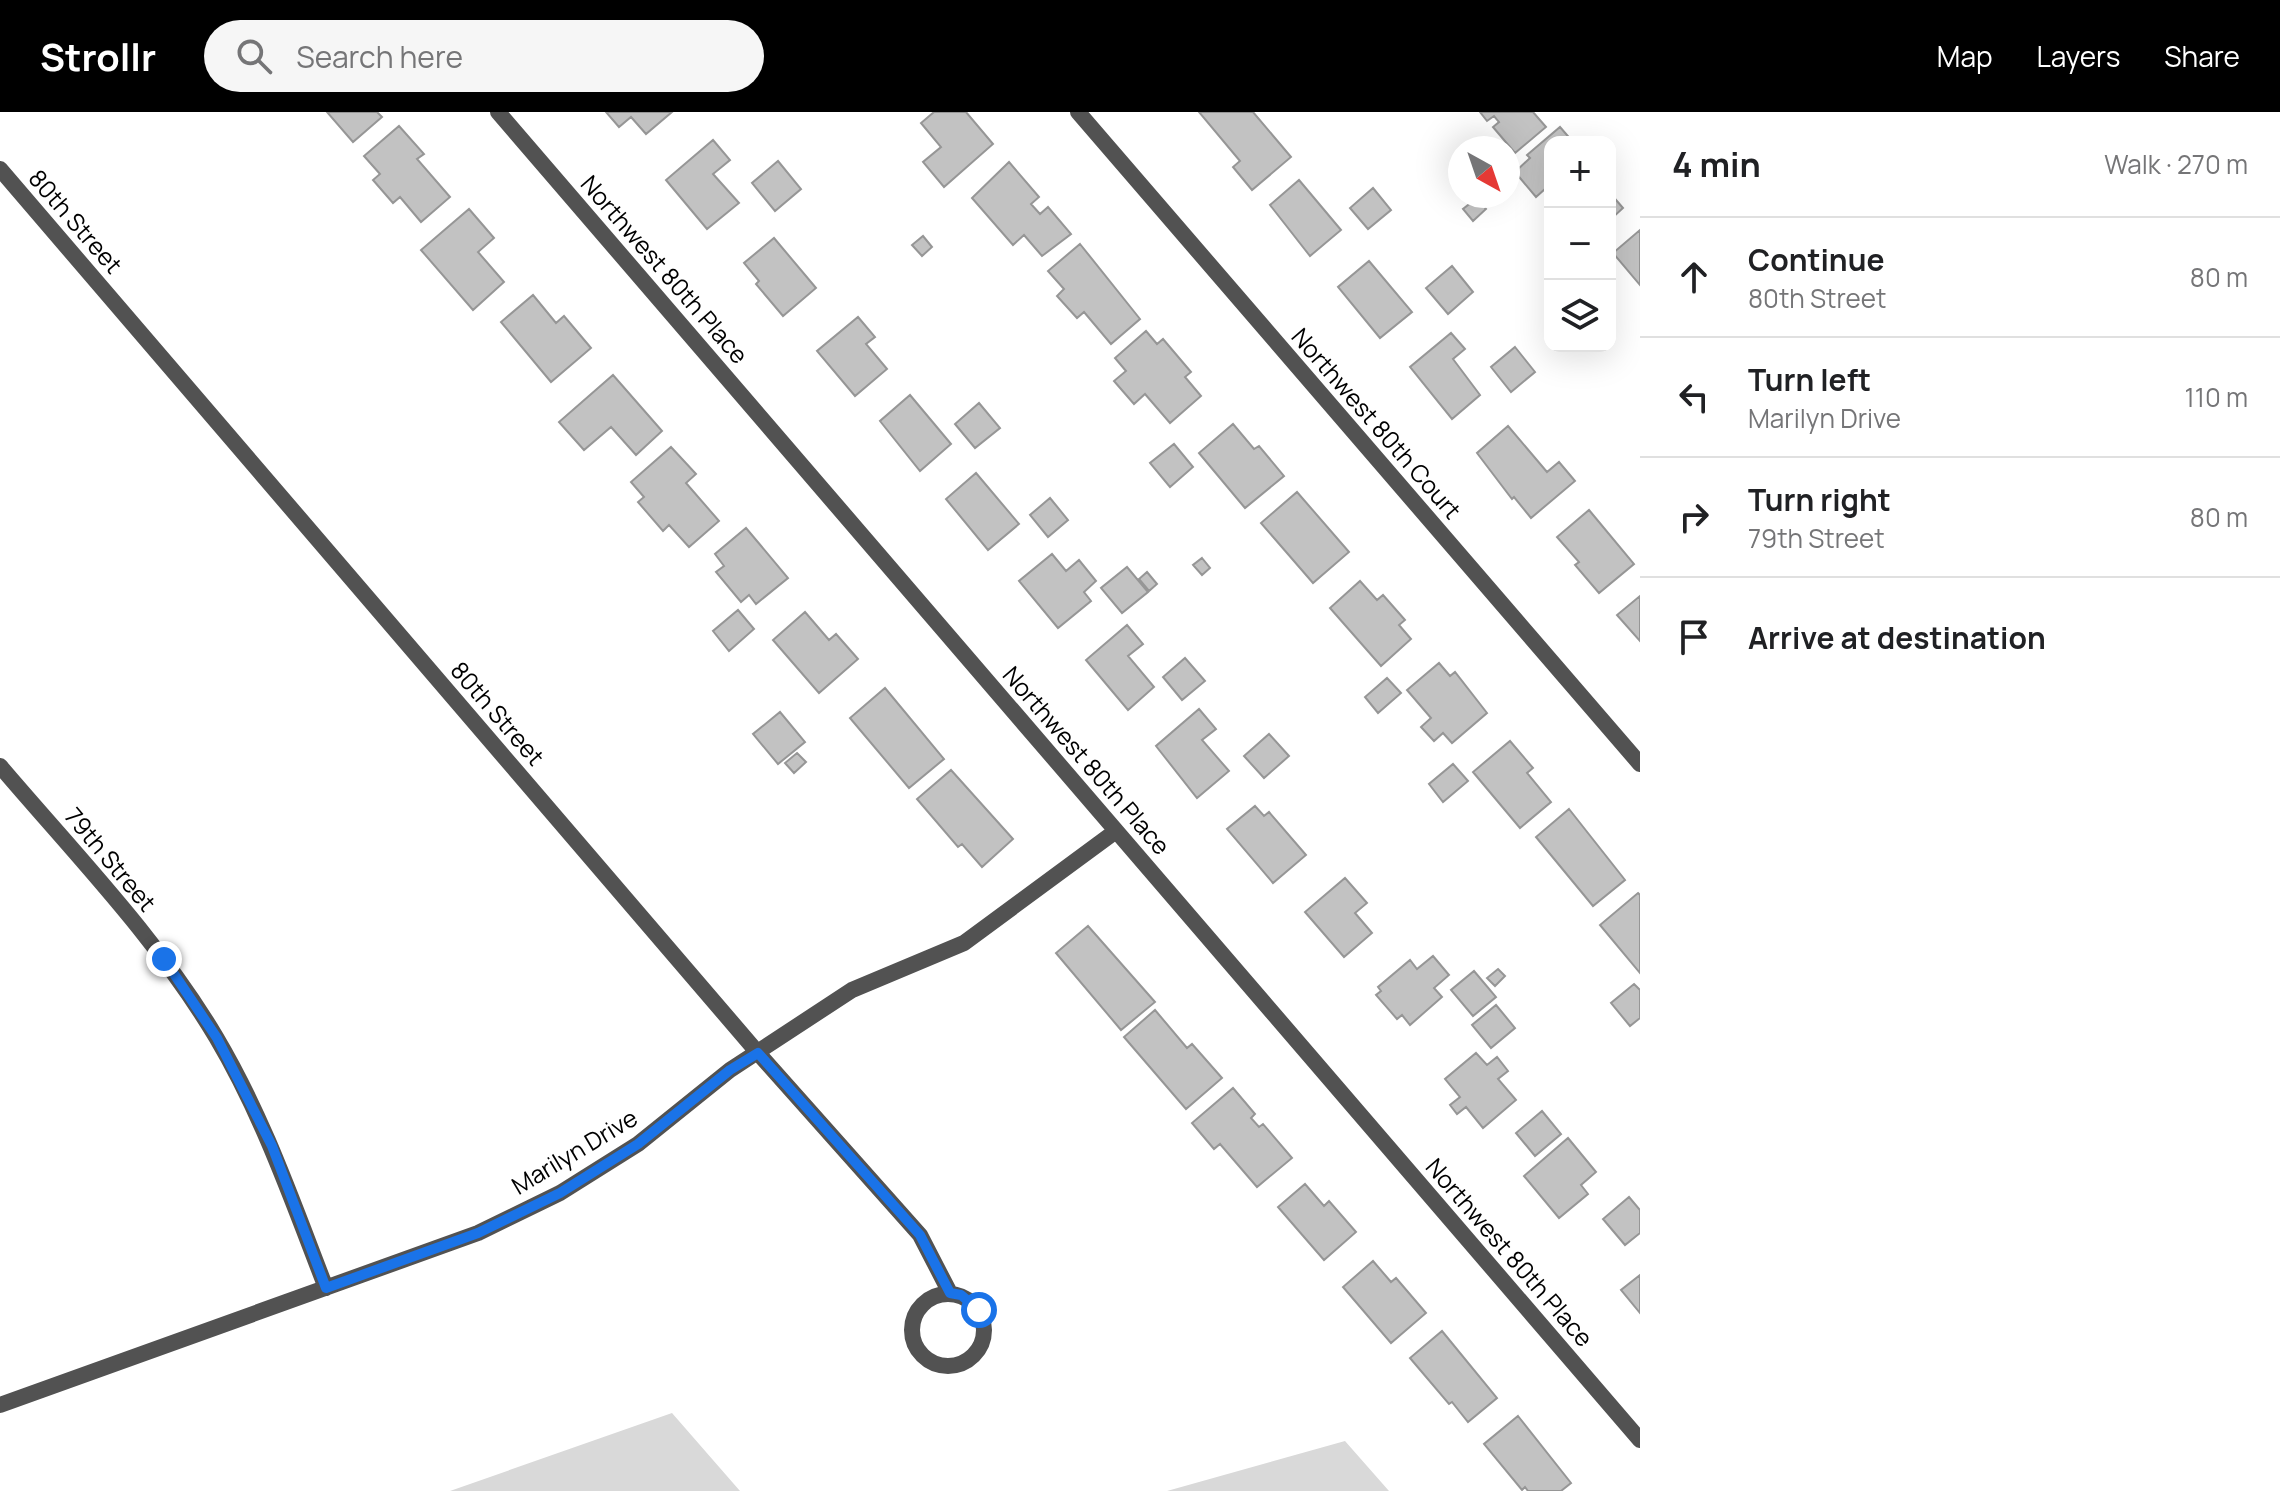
<!DOCTYPE html>
<html lang="en">
<head>
<meta charset="utf-8">
<style>
  :root { --surface:#fff; --page:#f6f6f6; --text:#202124; --muted:#757577; --line:#e0e0e0; --accent:#000 }
  body { margin:0; font-family:Manrope,sans-serif; background:var(--page); color:var(--text) }
  .controls { position:absolute; right:24px; top:24px; display:grid; overflow:hidden; border-radius:16px; box-shadow:0 8px 32px #0002 }
  .controls button { width:72px; height:72px; display:grid; place-items:center; padding:0; border:0; border-bottom:2px solid var(--line); background:var(--surface); color:var(--text); font:40px sans-serif }
  .compass { position:absolute; left:1448px; top:24px; width:72px; height:72px; border-radius:50%; background:var(--surface); box-shadow:0 8px 32px #0002; rotate:140deg }
  .stop { position:absolute; width:24px; height:24px; margin:-18px; border:6px solid #1a73e8; border-radius:50%; background:#fff }
  .stop.end { background:#1a73e8; border-color:#fff; box-shadow:0 2px 8px #0008 }
  .list { margin:0; padding:0; list-style:none }
  h2 { display:flex; justify-content:space-between; align-items:center; height:104px; margin:0; padding:0 32px; font-size:34px }
  h2 small { font-size:26px; font-weight:400; color:var(--muted) }
  .list li { display:grid; grid-template-columns:52px 1fr auto; gap:24px; align-items:center; box-sizing:border-box; height:120px; padding:0 32px; border-top:2px solid var(--line) }
  .list b { display:block; font-size:30px; white-space:nowrap }
  .list p { margin:0; font-size:26px; white-space:nowrap; color:var(--muted) }
  .list em { font-size:26px; font-style:normal; color:var(--muted) }
  .icon { flex:none; width:44px; height:44px; fill:none; stroke:currentColor; stroke-width:2; stroke-linecap:round; stroke-linejoin:round }
  .map { position:relative; flex:none; width:1640px; height:1379px; overflow:hidden }
  header { display:flex; align-items:center; gap:48px; box-sizing:border-box; height:112px; padding:0 40px; background:var(--accent); color:#fff }
  header strong { font-size:38px }
  nav { display:flex; gap:44px; margin-inline-start:auto; font-size:28px }
  .search { width:560px; height:72px; background:var(--page); display:flex; align-items:center; gap:20px; box-sizing:border-box; padding:0 28px; border-radius:44px; color:var(--muted); font-size:30px }
  main { display:flex }
  aside { flex:1; background:var(--surface) }
  .map>svg:first-child { display:block }
  .green { fill:#d9d9d9 }
  .building { fill:#c2c2c2; stroke:#969696; stroke-width:2 }
  .lines { fill:none; stroke-linecap:round; stroke-linejoin:round }
  .minor { stroke:#525252; stroke-width:16 }
  .route { stroke:#1a73e8; stroke-width:10 }
  .labels { text-anchor:middle; dominant-baseline:central; stroke-width:6; stroke-linejoin:round; paint-order:stroke }
  .street-label { font-size:24px; fill:#000; stroke:#fff }
</style>
</head>
<body>
<header>
<strong>Strollr</strong>
<div class="search"><svg class="icon" aria-label="search" viewBox="0 0 24 24"><circle cx="10" cy="10" r="6"/><path d="M15 15l6 6"/></svg>Search here</div>
<nav><a>Map</a><a>Layers</a><a>Share</a></nav>
</header>
<main>
<div class="map">
<svg width="1640" height="1379" viewBox="0 0 1640 1379">
  <rect width="100%" height="100%" fill="#fff"/>
  <path class="green" d="M672 1301 740 1379H450Z
    M1345 1329 1389 1379H1167Z"/>
  <path class="building" d="M327 0H377L382 5 353 30Z
    M606 0H672L646 22 631 5 619 15Z
    M934 0H966L993 32 944 75 923 50 941 35 921 11Z
    M1199 0H1253L1291 45 1252 78 1233 55 1240 49Z
    M1480 0H1533L1546 15 1515 41 1493 15 1499 10 1494 4 1487 9Z
    M399 14 424 42 417 47 450 85 421 110 400 85 393 91 373 68 380 62 364 44Z
    M1560 15 1573 30H1550V83L1545 77 1536 85 1515 60 1530 46 1527 43Z
    M713 28 730 48 713 62 739 91 707 117 666 68Z
    M778 49 801 77 775 99 752 71Z
    M1009 50 1039 85 1031 92 1040 102 1048 95 1071 122 1042 144 1024 123 1013 133 972 86Z
    M1299 68 1341 118 1310 144 1270 93Z
    M1373 76 1391 98 1368 117 1350 96Z
    M1610 81 1623 96 1610 108Z
    M1477 86 1486 97 1473 109 1463 97Z
    M469 97 494 126 478 140 504 170 473 198 421 138Z
    M1640 118V173L1613 141Z
    M923 124 932 135 922 144 912 133Z
    M774 126 816 176 783 204 756 172 759 169 744 151Z
    M1080 132 1140 207 1111 232 1084 200 1077 206 1057 184 1064 177 1048 159Z
    M1369 149 1412 200 1380 226 1338 175Z
    M1452 154 1473 180 1448 202 1426 176Z
    M533 183 556 211 564 204 591 236 551 270 501 210Z
    M858 205 875 225 866 232 887 257 855 284 817 239Z
    M1146 219 1157 232 1163 227 1191 260 1185 265 1201 284 1170 311 1145 282 1134 292 1114 269 1126 259 1115 246Z
    M1451 221 1465 237 1453 247 1480 283 1452 307 1410 255Z
    M1515 235 1535 260 1511 280 1491 255Z
    M613 263 662 319 636 343 611 315 584 338 559 310Z
    M910 283 951 332 920 359 880 309Z
    M979 291 1000 316 975 336 955 312Z
    M1233 312 1254 337 1259 334 1284 364 1245 396 1199 341Z
    M1508 314 1547 360 1559 350 1575 369 1531 406 1514 385 1512 387 1477 341Z
    M1174 332 1193 355 1170 375 1150 351Z
    M671 335 696 362 686 371 719 409 689 435 669 413 663 419 638 390 644 385 631 370Z
    M976 361 1019 412 988 438 946 387Z
    M1297 380 1349 440 1313 471 1261 411Z
    M1050 386 1068 408 1048 425 1030 403Z
    M1589 398 1634 452 1599 481 1575 453 1579 450 1557 425Z
    M746 416 788 466 756 492 749 483 741 490 716 460 724 454 715 442Z
    M1052 442 1066 459 1079 448 1096 469 1084 480 1091 489 1058 516 1019 469Z
    M1202 446 1210 456 1202 463 1193 453Z
    M1127 455 1148 480 1122 501 1101 476Z
    M1147 460 1157 472 1149 479 1139 467Z
    M1360 469 1377 488 1383 483 1405 508 1399 513 1411 527 1381 554 1330 496Z
    M1640 484V529L1617 503Z
    M738 498 754 517 729 539 713 519Z
    M805 500 829 528 836 522 858 547 819 581 773 528Z
    M1127 513 1143 532 1128 544 1154 575 1128 598 1086 548Z
    M1185 546 1205 569 1182 588 1163 565Z
    M1439 551 1450 564 1455 560 1487 601 1452 631 1443 621 1434 629 1421 615 1431 606 1407 578Z
    M1387 566 1401 581 1378 601 1365 585Z
    M885 576 944 647 909 676 850 606Z
    M1199 597 1216 617 1202 628 1229 659 1197 686 1156 634Z
    M780 600 805 630 778 652 753 622Z
    M1269 622 1289 644 1264 666 1244 644Z
    M1510 629 1533 656 1527 661 1551 690 1520 716 1473 660Z
    M797 641 806 650 794 661 785 651Z
    M1453 652 1468 669 1443 690 1429 672Z
    M951 658 1013 727 982 755 962 732 958 735 917 687Z
    M1255 694 1264 704 1269 700 1306 743 1273 771 1227 717Z
    M1569 697 1625 768 1593 794 1536 725Z
    M1345 766 1367 791 1355 801 1372 821 1344 845 1305 800Z
    M1638 781 1640 783V861L1600 813Z
    M1088 814 1155 890 1121 918 1056 841Z
    M1433 844 1449 863 1434 876 1442 885 1410 913 1402 903 1397 907 1376 883 1381 879 1378 875 1410 848 1417 857Z
    M1498 857 1505 864 1495 874 1487 866Z
    M1474 859 1496 885 1473 904 1451 878Z
    M1634 872 1640 878V906L1630 914 1611 891Z
    M1496 893 1515 916 1491 936 1472 913Z
    M1155 898 1187 936 1192 932 1222 966 1186 997 1124 925Z
    M1476 941 1487 953 1497 945 1508 959 1498 967 1516 988 1483 1016 1466 995 1457 1002 1450 993 1460 985 1445 967Z
    M1233 976 1255 1002 1251 1006 1259 1015 1263 1012 1292 1046 1257 1075 1220 1032 1214 1037 1192 1011Z
    M1542 999 1561 1022 1535 1044 1516 1021Z
    M1568 1026 1596 1060 1581 1073 1588 1082 1559 1106 1524 1064Z
    M1305 1072 1324 1094 1329 1089 1356 1120 1324 1148 1278 1095Z
    M1629 1085 1640 1098V1121L1625 1133 1603 1107Z
    M1373 1149 1391 1170 1396 1166 1426 1201 1391 1231 1343 1175Z
    M1640 1163V1201L1621 1178Z
    M1442 1219 1497 1286 1468 1310 1452 1290 1449 1292 1410 1246Z
    M1518 1304 1571 1371 1561 1379H1528L1525 1375 1522 1378 1484 1332Z"/>
  <g class="lines">
    <path class="minor" d="M498 0 1640 1328
      M1078 0 1640 652
      M0 57 758 941 920 1123 950 1181
      M0 654C74 741 157 826 216 925 263 1004 293 1091 326 1176
      M912 1218a36 36 0 1 1 72 0a36 36 0 1 1-72 0Z
      M0 1293 478 1121 560 1081 638 1032 730 958 852 878 964 831 1116 719"/>
  </g>
  <g class="lines">
    <path class="route" d="M164 847 217 926 272 1034 326 1176 478 1121 560 1081 638 1032 730 958 758 941 920 1123 950 1181 961 1183 979 1198"/>
  </g>
  <g class="labels">
    <g class="street-label">
      <text transform="translate(76 109) rotate(49)">80th Street</text>
      <text transform="translate(665 157) rotate(49)">Northwest 80th Place</text>
      <text transform="translate(1377 311) rotate(49)">Northwest 80th Court</text>
      <text transform="translate(498 601) rotate(49)">80th Street</text>
      <text transform="translate(1087 648) rotate(49)">Northwest 80th Place</text>
      <text transform="translate(111 747) rotate(50)">79th Street</text>
      <text transform="translate(574 1039) rotate(-31)">Marilyn Drive</text>
      <text transform="translate(1510 1140) rotate(49)">Northwest 80th Place</text>
    </g>
  </g>
</svg>
<div class="controls">
<button>+</button>
<button>−</button>
<button><svg class="icon" aria-label="layers" viewBox="0 0 24 24"><path d="M12 4l9 5-9 5-9-5zM3 14l9 5 9-5"/></svg></button>
</div>
<svg class="compass" viewBox="-18 -18 36 36"><path d="M0-13l5 13h-10z" fill="#e53935"/><path d="M0 13l5-13h-10z" fill="#757577"/></svg>
<div class="stop" style="left:979px;top:1198px"></div>
<div class="stop end" style="left:164px;top:847px"></div>
</div>
<aside>
<h2>4 min<small>Walk · 270 m</small></h2>
<ul class="list">
<li><svg class="icon" aria-label="ahead" viewBox="0 0 24 24"><path d="M12 20V5M6 11l6-6 6 6"/></svg><div><b>Continue</b><p>80th Street</p></div><em>80 m</em></li>
<li><svg class="icon" aria-label="left" viewBox="0 0 24 24"><path d="M17 20v-9H6M10 6l-5 5 5 5"/></svg><div><b>Turn left</b><p>Marilyn Drive</p></div><em>110 m</em></li>
<li><svg class="icon" aria-label="right" viewBox="0 0 24 24"><path d="M7 20v-9h11M14 6l5 5-5 5"/></svg><div><b>Turn right</b><p>79th Street</p></div><em>80 m</em></li>
<li><svg class="icon" aria-label="arrive" viewBox="0 0 24 24"><path d="M6 21V4h12l-3 4 3 4H6"/></svg><div><b>Arrive at destination</b></div></li>
</ul>
</aside>
</main>
</body>
</html>
